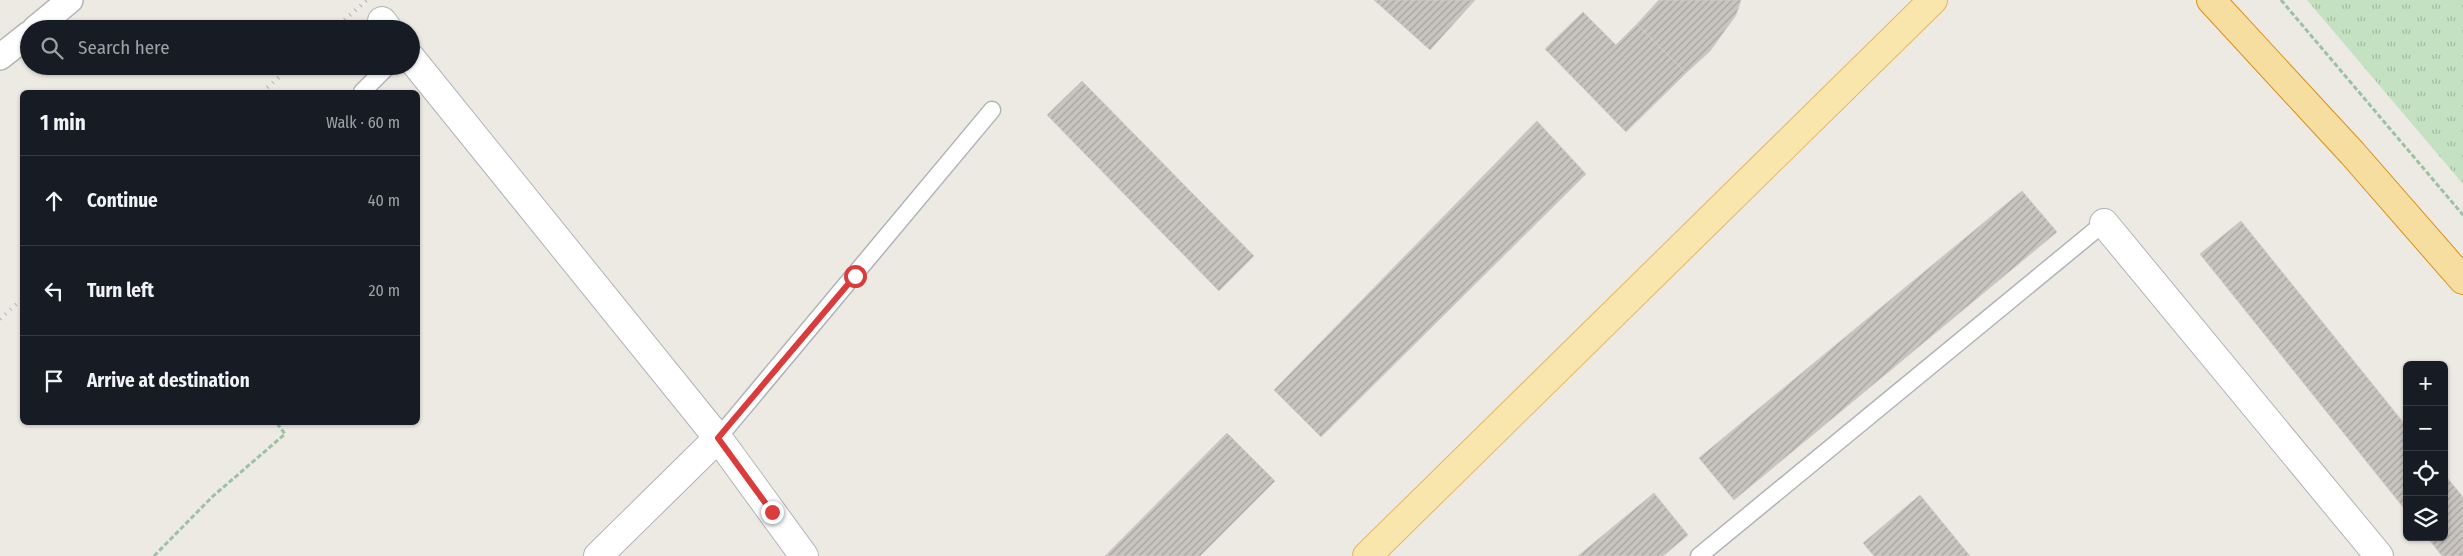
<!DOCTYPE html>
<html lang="en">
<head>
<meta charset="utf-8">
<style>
  :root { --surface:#171b24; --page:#242831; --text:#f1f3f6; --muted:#9ea1a6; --line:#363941 }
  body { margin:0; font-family:"Fira Sans Condensed",sans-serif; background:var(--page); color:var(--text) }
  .controls { position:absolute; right:15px; bottom:15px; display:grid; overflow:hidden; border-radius:8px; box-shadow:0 1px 4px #0004 }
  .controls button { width:45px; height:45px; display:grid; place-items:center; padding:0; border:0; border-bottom:1px solid var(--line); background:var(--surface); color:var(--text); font:25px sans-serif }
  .stop { position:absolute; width:15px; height:15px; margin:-11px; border:4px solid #da3c3b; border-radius:50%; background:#fff }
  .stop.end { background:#da3c3b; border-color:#fff; box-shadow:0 1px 5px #0008 }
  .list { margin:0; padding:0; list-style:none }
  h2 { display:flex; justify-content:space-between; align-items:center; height:65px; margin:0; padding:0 20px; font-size:21px }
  h2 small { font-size:16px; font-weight:400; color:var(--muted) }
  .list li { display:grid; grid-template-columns:32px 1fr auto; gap:15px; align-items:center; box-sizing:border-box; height:90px; padding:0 20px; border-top:1px solid var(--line) }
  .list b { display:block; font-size:19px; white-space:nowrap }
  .list em { font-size:16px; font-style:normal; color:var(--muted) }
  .icon { flex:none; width:28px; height:28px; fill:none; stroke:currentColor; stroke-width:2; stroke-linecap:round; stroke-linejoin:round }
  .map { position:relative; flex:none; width:2463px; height:556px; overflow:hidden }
  .search { position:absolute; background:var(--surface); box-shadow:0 1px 4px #0004; left:20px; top:20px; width:400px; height:55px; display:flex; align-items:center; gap:12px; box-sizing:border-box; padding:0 18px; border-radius:28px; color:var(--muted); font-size:19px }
  .panel { position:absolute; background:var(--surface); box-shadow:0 1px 4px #0004; left:20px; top:90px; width:400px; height:335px; border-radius:8px }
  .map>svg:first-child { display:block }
  .grass { fill:url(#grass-tufts) }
  .building { fill:url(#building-hatch); stroke:#d1cbc2 }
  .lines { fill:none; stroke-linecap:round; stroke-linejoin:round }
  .service-casing { stroke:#b0b4b7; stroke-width:19 }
  .pedestrian-casing { stroke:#b0b4b7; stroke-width:28 }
  .minor-casing { stroke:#b0b4b7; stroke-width:30 }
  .primary-casing { stroke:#e5b763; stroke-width:30 }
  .trunk-casing { stroke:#dd8f13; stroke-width:30 }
  .path { stroke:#9bc3a3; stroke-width:3; stroke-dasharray:5 2.5; stroke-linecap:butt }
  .service { stroke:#fff; stroke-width:16 }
  .pedestrian { stroke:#fff; stroke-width:25 }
  .minor { stroke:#fff; stroke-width:28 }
  .primary { stroke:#f8e6ac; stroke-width:28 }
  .trunk { stroke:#f6dda0; stroke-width:28 }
  .rail { stroke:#b1b2b2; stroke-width:4; stroke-dasharray:1 6; stroke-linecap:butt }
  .route { stroke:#da3c3b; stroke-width:6 }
</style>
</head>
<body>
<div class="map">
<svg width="2463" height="556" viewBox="0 0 2463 556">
  <defs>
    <pattern id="grass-tufts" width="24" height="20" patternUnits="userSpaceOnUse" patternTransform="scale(1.25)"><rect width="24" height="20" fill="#c4e2c1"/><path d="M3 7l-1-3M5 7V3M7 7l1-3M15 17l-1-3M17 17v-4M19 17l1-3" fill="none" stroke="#a2baa0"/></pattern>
    <pattern id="building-hatch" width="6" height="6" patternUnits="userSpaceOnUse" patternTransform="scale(1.25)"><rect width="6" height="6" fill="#c8c5c0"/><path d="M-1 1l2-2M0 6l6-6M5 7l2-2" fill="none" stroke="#a5a39f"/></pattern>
  </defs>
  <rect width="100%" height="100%" fill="#eceae3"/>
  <path class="grass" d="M2307 0H2463V184Z"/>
  <path class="building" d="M1374 0H1475L1430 50Z
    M1659 0H1741L1736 15 1710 51 1686 73 1637 24Z
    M1583 12 1616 45 1637 24 1686 73 1626 132 1545 49Z
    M1082 81 1254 256 1219 291 1047 115Z
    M1537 121 1586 174 1321 437 1274 390Z
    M2022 191 2057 232 1734 500 1699 458Z
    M2241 221 2407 427V512L2200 254Z
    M1227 433 1275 481 1200 556H1105Z
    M2444 474 2463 497V556H2442L2427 537H2444Z
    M1654 493 1688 535 1663 556H1578Z
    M1920 495 1970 556H1874L1863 543Z"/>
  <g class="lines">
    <defs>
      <path id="service" d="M362 92 388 66
        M718 438 992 110
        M1699 556 2104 223"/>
      <path id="pedestrian" d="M35 29 70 0
        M0 57 29 34"/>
      <path id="minor" d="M382 21 388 29
        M411 58 718 438 804 556
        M2104 223 2379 556
        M598 556 718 438"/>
      <path id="primary" d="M1367 556 1933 0"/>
      <path id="trunk" d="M2211 0 2353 154 2463 280"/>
    </defs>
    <use href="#service" class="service-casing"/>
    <use href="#pedestrian" class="pedestrian-casing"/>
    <use href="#minor" class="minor-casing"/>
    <use href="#primary" class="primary-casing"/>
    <use href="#trunk" class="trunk-casing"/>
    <path class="path" d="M2281 0 2463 215
      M154 556 212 497 285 434 276 422"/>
    <use href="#service" class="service"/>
    <use href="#pedestrian" class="pedestrian"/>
    <use href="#minor" class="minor"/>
    <use href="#primary" class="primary"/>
    <use href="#trunk" class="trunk"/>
    <path class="rail" d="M334 29 367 0
      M262 92 292 66
      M0 319 22 299"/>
  </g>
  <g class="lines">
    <path class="route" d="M772 512 718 438 855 276"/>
  </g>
</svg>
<div class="controls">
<button>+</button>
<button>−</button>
<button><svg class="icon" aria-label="locate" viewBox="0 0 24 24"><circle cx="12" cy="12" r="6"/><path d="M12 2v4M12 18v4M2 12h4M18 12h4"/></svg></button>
<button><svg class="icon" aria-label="layers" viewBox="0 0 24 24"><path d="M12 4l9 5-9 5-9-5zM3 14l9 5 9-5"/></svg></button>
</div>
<div class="stop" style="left:855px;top:276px"></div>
<div class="stop end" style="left:772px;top:512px"></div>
<div class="search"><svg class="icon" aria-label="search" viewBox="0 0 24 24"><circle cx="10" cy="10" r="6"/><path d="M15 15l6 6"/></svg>Search here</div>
<section class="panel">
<h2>1 min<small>Walk · 60 m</small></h2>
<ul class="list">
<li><svg class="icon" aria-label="ahead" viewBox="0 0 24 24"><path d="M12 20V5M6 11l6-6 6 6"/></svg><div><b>Continue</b></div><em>40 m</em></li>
<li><svg class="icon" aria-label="left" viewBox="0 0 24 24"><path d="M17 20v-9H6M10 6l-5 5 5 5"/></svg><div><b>Turn left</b></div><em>20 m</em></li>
<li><svg class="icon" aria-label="arrive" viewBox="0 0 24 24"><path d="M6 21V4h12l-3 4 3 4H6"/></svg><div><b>Arrive at destination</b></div></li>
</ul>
</section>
</div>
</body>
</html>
